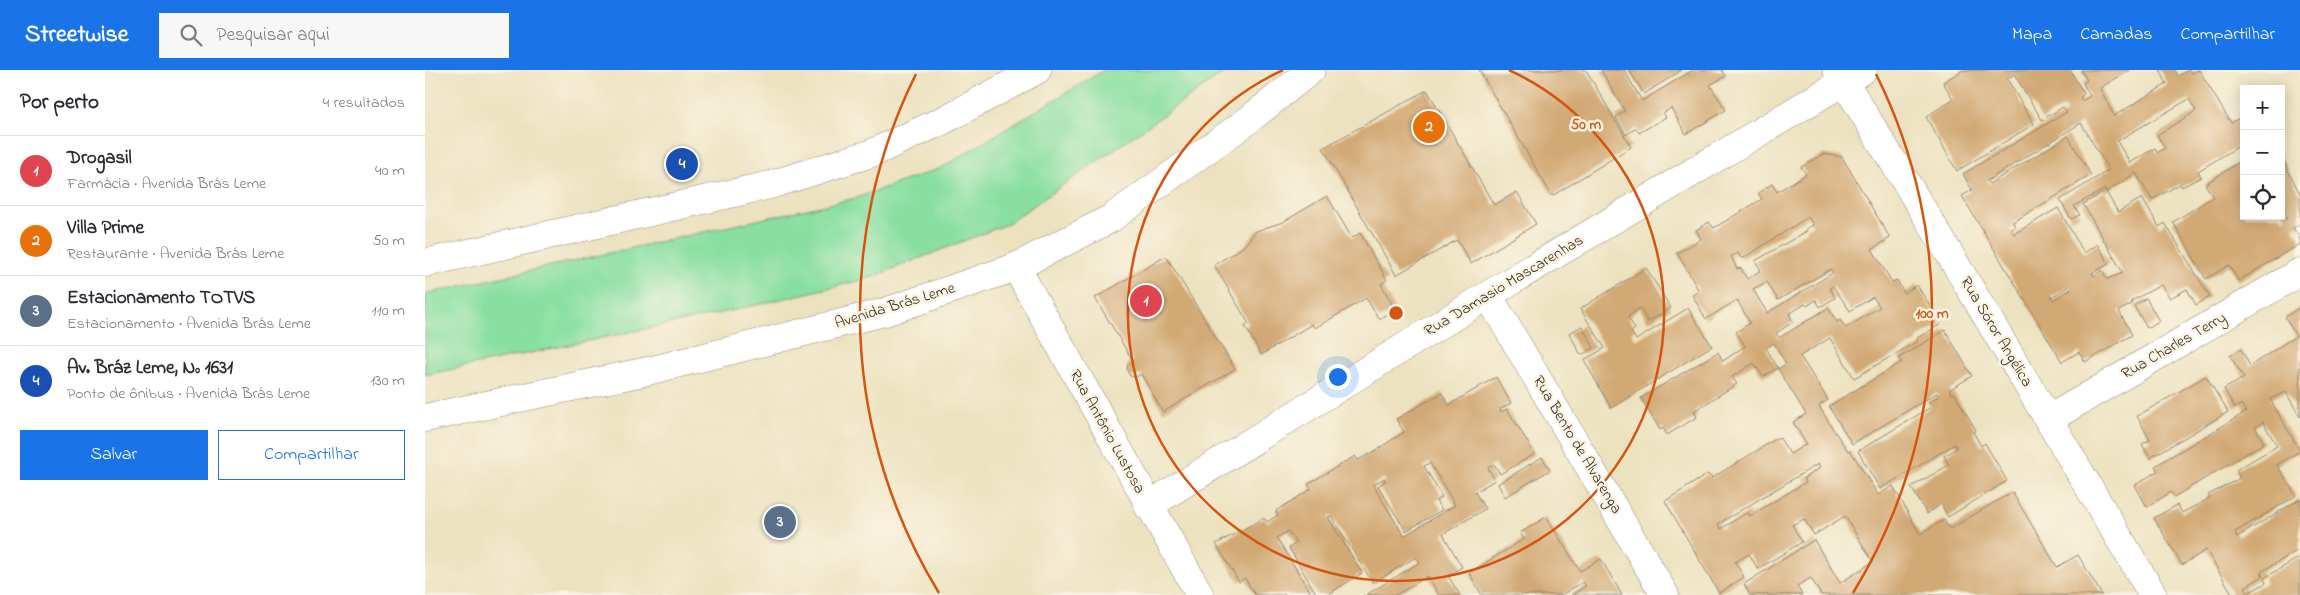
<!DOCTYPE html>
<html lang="pt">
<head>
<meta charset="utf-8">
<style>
  :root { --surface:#fff; --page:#f7f7f7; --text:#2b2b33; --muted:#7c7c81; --line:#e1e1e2; --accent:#1a73e8 }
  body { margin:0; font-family:"Indie Flower",sans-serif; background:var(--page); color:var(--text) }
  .controls { position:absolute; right:15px; top:15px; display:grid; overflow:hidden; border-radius:0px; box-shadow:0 2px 12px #0003 }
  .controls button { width:45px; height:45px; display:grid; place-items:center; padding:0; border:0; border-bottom:1px solid var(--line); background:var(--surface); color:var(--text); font:25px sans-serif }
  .you { position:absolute; left:912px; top:306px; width:18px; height:18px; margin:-12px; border:4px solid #fff; border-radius:50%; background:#1a73e8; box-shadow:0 0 0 8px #1a73e833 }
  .badge { display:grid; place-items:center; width:32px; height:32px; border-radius:50%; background:var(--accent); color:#fff; font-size:16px; font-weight:700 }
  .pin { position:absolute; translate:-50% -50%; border:2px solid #fff; box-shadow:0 1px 5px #0006 }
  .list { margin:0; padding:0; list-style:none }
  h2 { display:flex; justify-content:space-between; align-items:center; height:65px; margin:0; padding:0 20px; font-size:21px }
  h2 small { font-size:16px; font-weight:400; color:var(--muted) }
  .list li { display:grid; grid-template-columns:32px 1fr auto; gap:15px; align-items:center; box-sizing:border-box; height:70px; padding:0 20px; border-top:1px solid var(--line) }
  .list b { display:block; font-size:19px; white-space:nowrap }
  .list p { margin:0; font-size:16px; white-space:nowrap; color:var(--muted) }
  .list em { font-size:16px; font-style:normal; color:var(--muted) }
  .actions { display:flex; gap:10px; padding:15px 20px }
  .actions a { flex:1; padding:11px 0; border:1px solid var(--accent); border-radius:0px; text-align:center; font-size:18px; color:var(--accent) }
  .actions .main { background:var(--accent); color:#fff }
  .icon { flex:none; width:28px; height:28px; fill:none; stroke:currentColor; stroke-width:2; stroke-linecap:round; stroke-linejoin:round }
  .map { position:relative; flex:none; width:1875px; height:525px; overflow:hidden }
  header { display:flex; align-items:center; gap:30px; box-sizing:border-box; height:70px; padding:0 25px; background:var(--accent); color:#fff }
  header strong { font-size:24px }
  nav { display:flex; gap:28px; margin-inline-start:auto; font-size:18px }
  .search { width:350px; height:45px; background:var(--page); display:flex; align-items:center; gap:12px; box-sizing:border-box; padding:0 18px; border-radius:0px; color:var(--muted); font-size:19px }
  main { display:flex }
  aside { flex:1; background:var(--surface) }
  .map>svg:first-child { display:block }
  .green { fill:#89dfa2; stroke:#628460 }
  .building { fill:#d1a974; fill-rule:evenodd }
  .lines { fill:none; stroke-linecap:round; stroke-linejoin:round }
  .minor-casing { stroke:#94866f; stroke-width:29 }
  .primary-casing { stroke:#94866f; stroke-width:29 }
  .minor { stroke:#fff; stroke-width:28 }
  .primary { stroke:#fff; stroke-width:28 }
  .ring { fill:none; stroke:#d7540e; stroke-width:2.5 }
  .labels { text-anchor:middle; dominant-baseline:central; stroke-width:5; stroke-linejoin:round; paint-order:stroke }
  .street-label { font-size:16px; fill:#3b2a1e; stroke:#fcf5e5 }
  .centre { fill:#d7540e; stroke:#fcf5e5; stroke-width:2.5 }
  .ring-label { font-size:15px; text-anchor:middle; font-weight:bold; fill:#d7540e; stroke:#fcf5e5; stroke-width:5; stroke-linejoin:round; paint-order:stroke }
</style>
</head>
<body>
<header>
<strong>Streetwise</strong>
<div class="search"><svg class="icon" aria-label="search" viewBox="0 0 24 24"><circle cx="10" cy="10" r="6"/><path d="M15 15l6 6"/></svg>Pesquisar aqui</div>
<nav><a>Mapa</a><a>Camadas</a><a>Compartilhar</a></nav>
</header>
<main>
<aside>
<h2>Por perto<small>4 resultados</small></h2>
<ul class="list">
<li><span class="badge" style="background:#e0444e">1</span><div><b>Drogasil</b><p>Farmácia · Avenida Brás Leme</p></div><em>40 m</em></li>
<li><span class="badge" style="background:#e8710a">2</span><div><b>Villa Prime</b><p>Restaurante · Avenida Brás Leme</p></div><em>50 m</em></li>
<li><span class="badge" style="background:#5c6f8a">3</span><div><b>Estacionamento TOTVS</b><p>Estacionamento · Avenida Brás Leme</p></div><em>110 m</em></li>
<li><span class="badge" style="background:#1a4fb4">4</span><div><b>Av. Bráz Leme, Nº 1631</b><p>Ponto de ônibus · Avenida Brás Leme</p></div><em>130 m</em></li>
</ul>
<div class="actions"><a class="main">Salvar</a><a>Compartilhar</a></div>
</aside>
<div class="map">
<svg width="1875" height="525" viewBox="0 0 1875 525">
  <rect width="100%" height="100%" fill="#fcf5e5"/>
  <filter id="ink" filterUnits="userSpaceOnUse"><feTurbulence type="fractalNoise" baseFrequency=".02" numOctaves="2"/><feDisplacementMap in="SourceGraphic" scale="10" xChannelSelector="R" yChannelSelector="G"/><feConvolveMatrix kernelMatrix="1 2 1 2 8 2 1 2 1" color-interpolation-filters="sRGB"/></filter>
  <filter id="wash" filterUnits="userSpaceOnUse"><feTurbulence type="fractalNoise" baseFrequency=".0096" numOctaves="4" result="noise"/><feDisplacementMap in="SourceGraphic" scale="20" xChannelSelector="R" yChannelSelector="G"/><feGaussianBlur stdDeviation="1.12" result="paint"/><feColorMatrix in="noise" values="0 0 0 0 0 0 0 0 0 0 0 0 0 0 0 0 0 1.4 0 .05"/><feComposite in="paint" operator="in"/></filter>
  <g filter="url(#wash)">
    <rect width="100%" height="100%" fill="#ece2c0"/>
    <path class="green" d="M679 0H803L582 154 442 209 292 244 0 305V224L431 128 516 98Z"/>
    <g id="blocks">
      <path class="building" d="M1054 0H1161L1206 77 1127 126Z
        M1176 0H1199L1217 31 1268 0H1297L1301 6 1285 15 1301 40 1261 64 1246 38 1238 43 1241 47 1214 63 1211 58 1201 65 1191 47 1200 41Z
        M1204 0H1257L1219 24Z
        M1538 0H1645L1659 24 1655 27 1657 31 1665 26 1658 13 1662 10 1656 0H1705L1675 18 1689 46 1742 14 1735 0H1750L1753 6 1764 0 1766 3 1774 0 1806 53 1819 45V73L1773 101 1776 107 1757 117 1755 114 1727 130 1711 103 1681 122 1693 142 1717 128 1734 157 1740 153 1785 227 1771 235 1762 219 1745 228 1736 215 1706 231 1707 234 1694 241 1707 265 1660 292 1654 282 1637 292 1537 126 1547 120 1538 104 1642 42 1638 37 1617 50 1589 4 1582 9 1609 54 1532 101 1501 47 1528 29 1518 12ZM1764 29 1771 41 1732 65 1740 78 1732 83 1730 78 1705 93 1692 71ZM1656 53 1684 100 1635 130 1646 149 1655 145 1649 136 1680 119 1681 121 1658 134 1698 203 1682 209 1677 200 1669 206 1667 203 1684 194 1672 174 1659 183 1633 138 1589 164 1585 159 1590 157 1588 152 1666 105 1643 66 1564 114 1562 111ZM1644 217 1646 219 1628 230 1626 227Z
        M1002 20 1069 135 1092 122 1111 154 1046 194 1032 170 971 205 898 78Z
        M1398 84 1417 87 1465 168 1447 179 1467 212 1472 210 1479 223 1492 215 1516 254 1492 268 1493 271 1429 308 1405 268 1375 286 1403 330 1394 336 1408 359 1423 381 1425 380 1453 425 1468 416 1495 464 1519 450 1525 459 1587 422 1632 497 1653 485 1677 525H1396L1386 508 1372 516 1377 525H1325L1319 514 1389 470 1415 513 1448 492 1420 446 1389 465 1379 449 1367 455 1377 472 1333 499 1324 484 1310 492 1319 507 1294 523 1240 431 1283 404 1287 408 1354 367 1365 384 1381 374 1368 352 1381 344 1353 299 1361 294 1349 273 1341 278 1353 298 1338 307 1329 293 1307 307 1312 314 1269 341 1272 347 1242 365 1238 358 1235 360 1216 328 1293 282 1298 291 1320 276 1311 262 1325 253 1312 230 1281 249 1267 225 1274 221 1252 183 1276 169 1271 160 1284 152 1289 158 1337 129 1333 123 1347 114 1352 122 1381 104 1376 97ZM1383 147 1388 155 1381 159 1382 161 1330 191 1336 200 1322 209 1316 198 1312 199 1306 186 1313 183 1317 189ZM1406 199 1408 203 1342 243 1328 219 1342 212 1353 230ZM1408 216 1425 241 1448 227 1455 237 1421 258 1415 250 1412 252 1403 238 1354 268 1351 263 1368 252 1364 244 1380 234 1382 236 1391 230 1395 237 1410 228 1405 218ZM1393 394 1395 398 1379 408 1381 412 1325 446 1323 442 1296 459 1293 454Z
        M1856 86 1875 124V154L1868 158 1875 169V174L1813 211 1804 195 1781 209 1748 152 1788 127 1780 114 1819 89V146H1856L1858 150 1862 148 1856 138Z
        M902 126 927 168 935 163 962 210 956 214 970 239 954 249 941 228 890 258 887 254 836 285 820 256 824 254 789 195 818 177 831 161 858 152Z
        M741 186 810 299 738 342 716 304 711 307 705 306 702 300 703 294 708 291 670 228Z
        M1221 198 1246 238 1223 252 1215 238 1203 247 1210 259 1206 262 1211 270 1263 238 1287 276 1186 338 1159 290 1180 278 1155 239Z
        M1721 228 1734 251 1722 258 1709 236Z
        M1875 237V347L1861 322 1845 329 1875 381 1852 395 1871 426 1810 462 1812 467 1875 429V479L1836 502 1838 506 1820 517 1823 523 1841 513 1839 508 1875 487V525H1808L1781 480 1757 495 1729 448 1752 435 1757 443 1785 428 1783 425 1815 408 1811 400 1852 376 1838 352 1830 357 1839 373 1749 427 1746 422 1722 437 1710 415 1733 401 1730 396 1821 342 1816 334 1810 338 1799 319 1819 308 1805 286 1816 279 1825 296 1871 266 1860 247Z
        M1157 256 1169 278 1156 285 1144 263Z
        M1520 260 1547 306 1524 320 1527 324 1529 323 1551 360 1548 362 1556 376 1560 373 1582 411 1523 447 1516 434 1502 444 1486 417 1524 395 1519 386 1532 378 1530 374 1455 419 1433 381 1506 337 1503 332 1514 326 1512 323 1427 374 1404 336 1477 292 1474 288Z
        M1781 306 1803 342 1725 388 1717 374 1725 370 1712 346Z
        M1071 307 1086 333 1075 339 1076 342 1082 339 1110 384 1075 404 1069 394 1063 398 1070 410 1050 422 1060 439 1018 464 1037 497 1023 506 1035 525H1014L1003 506 971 525H941L995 492 991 487 948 513 906 446 903 447 937 503 902 525H892L864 478 871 473 863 461 852 468 887 525H830L820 508 814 512 791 474 839 448 842 452 853 445 851 441 886 419 883 414 930 386 933 390 945 384 979 362 971 349 1017 323 1024 335ZM1005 393 1030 435 979 466 948 415 959 408 960 411 953 416 981 461 1017 440 1011 431 1017 427 999 396Z
        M1117 387 1125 400 1080 427 1073 414Z
        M1121 447 1155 501 1176 489 1197 525H1146L1161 516 1158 512 1136 525H1057L1044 503 1099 469 1095 463Z"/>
    </g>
  </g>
  <g filter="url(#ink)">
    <use href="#blocks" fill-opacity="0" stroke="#94866f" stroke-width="1"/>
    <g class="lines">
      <defs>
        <path id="minor" d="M1412 0 1509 158 1728 525
          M591 197 775 525
          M1063 225 1240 525
          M1624 349 1875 202
          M723 436 1063 225 1438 0"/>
        <path id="primary" d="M0 193 345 115 447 83 519 50 612 0
          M0 348 223 301 460 242 591 197 685 149 821 52 886 0"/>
      </defs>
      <use href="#minor" class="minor-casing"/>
      <use href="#primary" class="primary-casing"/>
      <use href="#minor" class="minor"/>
      <use href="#primary" class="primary"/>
    </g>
  </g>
  <g class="ring">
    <path d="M1084 0A268 268 0 1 1 858 0"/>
    <path d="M514 523A536 536 0 0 1 491 4M1451 4A536 536 0 0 1 1428 523"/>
  </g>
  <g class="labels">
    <g class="street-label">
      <text transform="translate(1079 216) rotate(-31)">Rua Damasio Mascarenhas</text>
      <text transform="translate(470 236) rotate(-17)">Avenida Brás Leme</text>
      <text transform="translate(1571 262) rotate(59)">Rua Sóror Angélica</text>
      <text transform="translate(1749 276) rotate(-30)">Rua Charles Terry</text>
      <text transform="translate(682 362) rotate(61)">Rua Antônio Lustosa</text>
      <text transform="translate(1152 375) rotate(59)">Rua Bento de Alvarenga</text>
    </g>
  </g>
  <circle cx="971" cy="243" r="8" class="centre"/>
  <g class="ring-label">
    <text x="1161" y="59">50 m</text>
    <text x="1507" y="248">100 m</text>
  </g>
</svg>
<div class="controls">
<button>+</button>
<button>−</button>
<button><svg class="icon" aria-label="locate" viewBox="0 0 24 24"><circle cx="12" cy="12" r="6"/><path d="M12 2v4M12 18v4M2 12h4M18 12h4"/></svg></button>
</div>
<div class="you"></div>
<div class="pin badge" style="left:721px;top:231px;background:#e0444e">1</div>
<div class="pin badge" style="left:1004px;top:57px;background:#e8710a">2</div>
<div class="pin badge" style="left:355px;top:452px;background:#5c6f8a">3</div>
<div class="pin badge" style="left:257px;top:94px;background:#1a4fb4">4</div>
</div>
</main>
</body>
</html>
